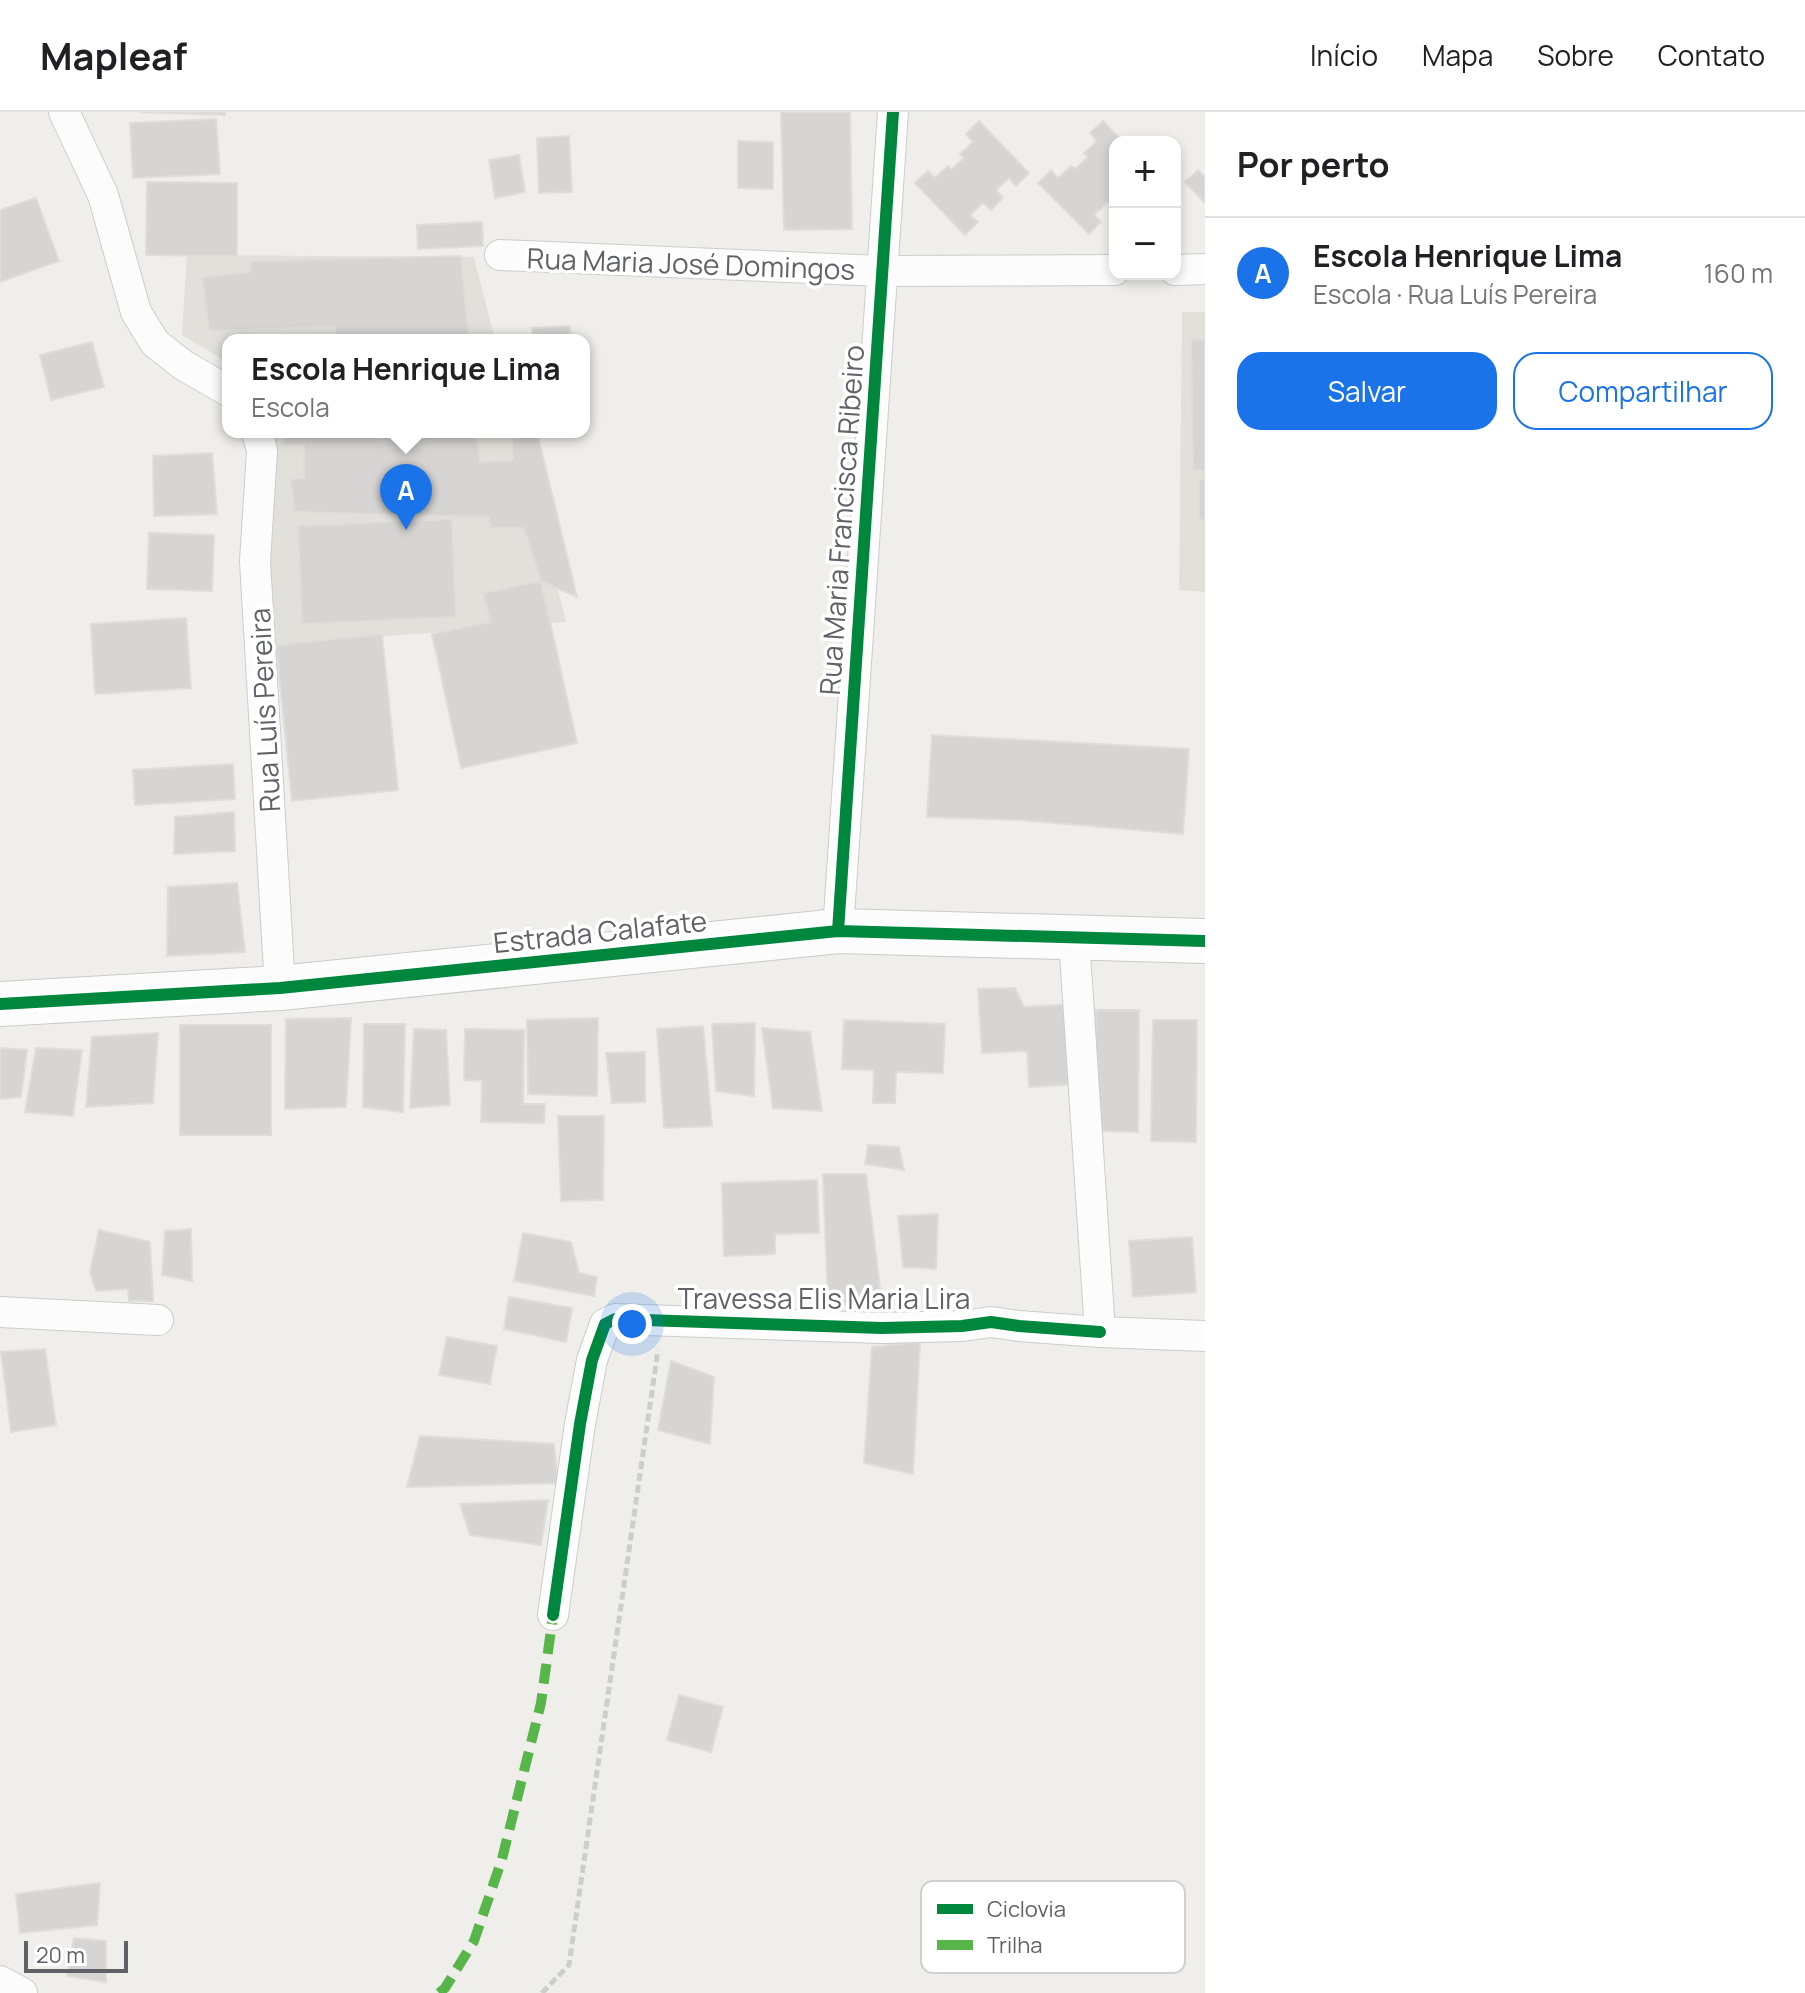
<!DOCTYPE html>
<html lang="pt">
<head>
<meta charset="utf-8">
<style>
  :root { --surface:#fff; --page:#f2f2f2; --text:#202124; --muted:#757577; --line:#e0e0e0; --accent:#1a73e8 }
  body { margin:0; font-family:Manrope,sans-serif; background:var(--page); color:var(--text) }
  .controls { position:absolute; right:24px; top:24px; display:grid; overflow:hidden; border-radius:16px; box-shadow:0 4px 12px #0003 }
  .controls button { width:72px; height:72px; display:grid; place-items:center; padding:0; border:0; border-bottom:2px solid var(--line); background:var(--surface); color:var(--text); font:40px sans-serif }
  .scale { position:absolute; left:24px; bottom:20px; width:104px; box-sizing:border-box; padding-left:8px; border:4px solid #5f6368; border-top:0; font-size:22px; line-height:28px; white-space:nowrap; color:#5f6368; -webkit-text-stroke:6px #fff; paint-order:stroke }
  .you { position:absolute; left:632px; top:1212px; width:28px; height:28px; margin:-20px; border:6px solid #fff; border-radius:50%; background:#1a73e8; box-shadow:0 0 0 12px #1a73e833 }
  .badge { display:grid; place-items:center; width:52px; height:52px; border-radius:50%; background:var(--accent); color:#fff; font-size:26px; font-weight:700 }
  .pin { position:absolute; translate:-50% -66px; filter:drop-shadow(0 2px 4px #0008) }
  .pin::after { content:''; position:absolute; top:42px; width:28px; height:24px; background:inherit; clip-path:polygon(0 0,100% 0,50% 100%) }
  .popup { position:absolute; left:222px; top:222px; width:368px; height:104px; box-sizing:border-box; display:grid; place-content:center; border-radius:16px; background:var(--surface); filter:drop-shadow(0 2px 6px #0005); font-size:26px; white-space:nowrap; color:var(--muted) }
  .popup b { font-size:30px; color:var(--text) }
  .popup::after { content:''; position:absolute; left:50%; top:100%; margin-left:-16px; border:16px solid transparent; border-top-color:var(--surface) }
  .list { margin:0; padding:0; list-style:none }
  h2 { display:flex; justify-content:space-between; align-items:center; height:104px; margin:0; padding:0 32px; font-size:34px }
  h2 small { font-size:26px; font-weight:400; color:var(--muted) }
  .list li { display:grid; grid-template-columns:52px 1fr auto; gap:24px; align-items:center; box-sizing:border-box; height:112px; padding:0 32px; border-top:2px solid var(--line) }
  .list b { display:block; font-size:30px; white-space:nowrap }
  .list p { margin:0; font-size:26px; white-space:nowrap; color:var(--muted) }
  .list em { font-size:26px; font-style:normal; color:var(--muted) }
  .actions { display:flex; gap:16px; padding:24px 32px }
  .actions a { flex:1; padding:18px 0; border:2px solid var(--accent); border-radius:24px; text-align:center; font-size:28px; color:var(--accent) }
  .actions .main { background:var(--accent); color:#fff }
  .map { position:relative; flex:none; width:1205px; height:1881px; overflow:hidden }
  header { display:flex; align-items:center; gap:48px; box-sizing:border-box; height:112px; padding:0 40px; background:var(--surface); border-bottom:2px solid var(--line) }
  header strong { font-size:38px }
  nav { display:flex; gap:44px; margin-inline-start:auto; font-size:28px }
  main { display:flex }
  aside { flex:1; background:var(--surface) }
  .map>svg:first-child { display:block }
  .education { fill:#e2e0da }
  .building { fill:#d6d5d3; stroke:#deddd9; stroke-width:2 }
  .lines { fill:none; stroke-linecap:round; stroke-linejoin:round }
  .street-casing { stroke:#cbcccc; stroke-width:32 }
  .secondary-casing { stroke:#cacacb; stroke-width:46 }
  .path { stroke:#cacfcc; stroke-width:5; stroke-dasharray:8 4; stroke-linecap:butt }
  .street { stroke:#fdfcfc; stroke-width:30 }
  .secondary { stroke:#fdfcfc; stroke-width:44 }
  .quiet { stroke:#58b549; stroke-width:10; stroke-dasharray:20 10; stroke-linecap:butt }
  .cycleway-casing { stroke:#fff; stroke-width:17 }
  .cycleway { stroke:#00873e; stroke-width:12 }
  .labels { text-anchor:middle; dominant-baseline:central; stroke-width:7; stroke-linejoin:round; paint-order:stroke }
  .street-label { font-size:28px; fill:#5f6368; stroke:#fff }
  .key { fill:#fff; stroke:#cfd0d2; stroke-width:2 }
  .key-label { font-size:22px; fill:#5f6368 }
</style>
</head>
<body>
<header>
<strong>Mapleaf</strong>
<nav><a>Início</a><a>Mapa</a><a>Sobre</a><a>Contato</a></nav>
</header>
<main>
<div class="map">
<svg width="1205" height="1881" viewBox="0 0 1205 1881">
  <rect width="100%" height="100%" fill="#efeeea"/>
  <path class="education" d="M187 143 474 145 495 228H228V251L182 223Z
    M1182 200H1205V480L1179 478Z
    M265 320H518L566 510 272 533Z"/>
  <path class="building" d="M140 0H225V3Z
    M781 0H850L852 117 784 118Z
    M216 7 220 62 133 66 130 11Z
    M979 9 1029 61 1016 74 1009 66 996 78 1003 86 991 98 983 91 970 103 978 110 965 123 915 71 928 59 935 66 948 54 951 58 964 46 960 42 973 30 966 22Z
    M1103 9 1123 30H1115V97L1107 90 1094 103 1101 110 1089 122 1038 71 1051 58 1058 66 1071 54 1075 57 1088 45 1084 41 1097 29 1090 21Z
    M569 24 572 80 539 81 537 26Z
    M738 29 773 30V77L738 76Z
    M519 43 525 80 495 86 489 48Z
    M1198 58 1205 65V91L1185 70Z
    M147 70 237 71V144L146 143Z
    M36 86 59 149 0 170V98Z
    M482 110 483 134 418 137 417 113Z
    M461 144 469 228H336L335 214 209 219 202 165 250 160 251 149Z
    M570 214 571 228H533L532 216Z
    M1205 227V358H1193L1191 228Z
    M92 230 104 275 51 288 40 243Z
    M284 320H477L480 350 513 348 511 320H537L577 485 541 469 524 416H490L489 405 295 400 290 367 304 366V333H283Z
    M212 341 217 402 154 404 153 344Z
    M1199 367H1205V408H1199Z
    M452 407 456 505 302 512 298 414Z
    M149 421 214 423 212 479 147 477Z
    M541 469 577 631 461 656 432 522 490 510 483 481Z
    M186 506 191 576 95 582 91 512Z
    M382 522 398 678 292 689 276 533Z
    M932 623 1189 637 1183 722 1020 708 927 705Z
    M233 652 235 687 135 693 133 658Z
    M234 700 235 739 174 742 175 705Z
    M237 771 245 840 167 844 168 775Z
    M1015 876 1024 895 1074 892 1078 972 1029 975 1027 939 982 941 978 877Z
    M1096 898H1139L1138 1020 1094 1019Z
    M351 906 346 995 285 997 286 907Z
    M598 906 597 984 528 982 527 908Z
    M844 908 945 912 943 961 896 960 895 991H873L874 958 842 957Z
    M1153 908H1197L1196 1030 1151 1029Z
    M755 911 754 984 716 979 712 912Z
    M364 912H405L403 1000 363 995Z
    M180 913H271V1023H180Z
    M703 914 712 1014 664 1016 657 917Z
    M762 916 810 920 822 999 773 996Z
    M414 917 446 918 450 993 410 996Z
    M465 917 524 918 523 992H545L544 1011 481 1010 482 969 464 968Z
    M158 921 153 991 86 995 92 925Z
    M0 936 27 938 21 985 0 987Z
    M36 936 82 938 73 1004 25 1000Z
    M645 940V990L612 991 606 941Z
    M558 1004H604L603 1088 561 1089Z
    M868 1033 899 1035 904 1058 865 1052Z
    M823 1062H866L882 1192 828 1193Z
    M817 1068 819 1121 775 1122V1142L724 1144 722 1071Z
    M938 1102 936 1157 903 1155 898 1104Z
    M191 1117 192 1169 162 1163 165 1119Z
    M99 1118 150 1130 153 1189H129L128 1177 96 1179 90 1160Z
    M523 1121 571 1130 579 1161 597 1165 594 1184 514 1169Z
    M1192 1125 1196 1180 1133 1185 1129 1129Z
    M509 1185 572 1196 566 1230 504 1217Z
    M447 1225 497 1234 490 1272 439 1263Z
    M920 1230 913 1362 864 1351 872 1235Z
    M45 1237 56 1313 11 1320 1 1240Z
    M671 1249 714 1265 710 1332 658 1318Z
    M420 1324 554 1332 558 1371 407 1375Z
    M548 1388 541 1433 470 1423 460 1392Z
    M679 1583 723 1595 711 1640 667 1628Z
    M100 1771 97 1813 20 1821 16 1782Z
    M74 1826 106 1829V1870L67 1864Z"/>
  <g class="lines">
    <defs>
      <path id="street" d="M64 0 103 83 136 200 155 231 183 253 228 279
        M500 143 882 159 1115 158
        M1175 158 1205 157
        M257 320 262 339 255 449 280 876
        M838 819 893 0
        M1074 826 1100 1220 1205 1224
        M0 1200 158 1208
        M553 1503 580 1312 592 1248 605 1212 615 1207 882 1216 962 1214 991 1210 1019 1214 1100 1220
        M0 1869 22 1881"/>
      <path id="secondary" d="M0 892 280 876 838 819 1205 829"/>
    </defs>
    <use href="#street" class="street-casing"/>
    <use href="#secondary" class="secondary-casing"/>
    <path class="path" d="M542 1881 569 1853 658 1238"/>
    <use href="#street" class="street"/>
    <use href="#secondary" class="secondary"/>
    <path class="quiet" d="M439 1881 445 1876 474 1829 502 1747 541 1591 553 1503"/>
    <defs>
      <path id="cycleway" d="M838 819 893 0
        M0 892 280 876 838 819 1205 829
        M553 1503 580 1312 592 1248 605 1212 615 1207 882 1216 962 1214 991 1210 1019 1214 1100 1220"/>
    </defs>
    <use href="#cycleway" class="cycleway-casing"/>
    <use href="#cycleway" class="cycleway"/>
  </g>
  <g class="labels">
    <g class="street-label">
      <text transform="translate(691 151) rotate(2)">Rua Maria José Domingos</text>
      <text transform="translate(841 408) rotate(-86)">Rua Maria Francisca Ribeiro</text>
      <text transform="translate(264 598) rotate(-93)">Rua Luís Pereira</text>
      <text transform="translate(600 819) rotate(-6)">Estrada Calafate</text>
      <text x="824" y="1186">Travessa Elis Maria Lira</text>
    </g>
  </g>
  <rect x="921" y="1769" width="264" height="92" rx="12" class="key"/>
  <rect x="937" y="1792" width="36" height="10" fill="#00873e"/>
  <rect x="937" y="1828" width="36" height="10" fill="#58b549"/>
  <g class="key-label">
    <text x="987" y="1805">Ciclovia</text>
    <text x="987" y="1841">Trilha</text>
  </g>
</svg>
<div class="controls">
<button>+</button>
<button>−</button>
</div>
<div class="scale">20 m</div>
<div class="you"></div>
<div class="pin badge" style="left:406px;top:418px">A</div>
<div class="popup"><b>Escola Henrique Lima</b>Escola</div>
</div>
<aside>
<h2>Por perto<small></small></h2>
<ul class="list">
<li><span class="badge">A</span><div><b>Escola Henrique Lima</b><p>Escola · Rua Luís Pereira</p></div><em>160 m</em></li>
</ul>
<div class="actions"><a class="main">Salvar</a><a>Compartilhar</a></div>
</aside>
</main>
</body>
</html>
